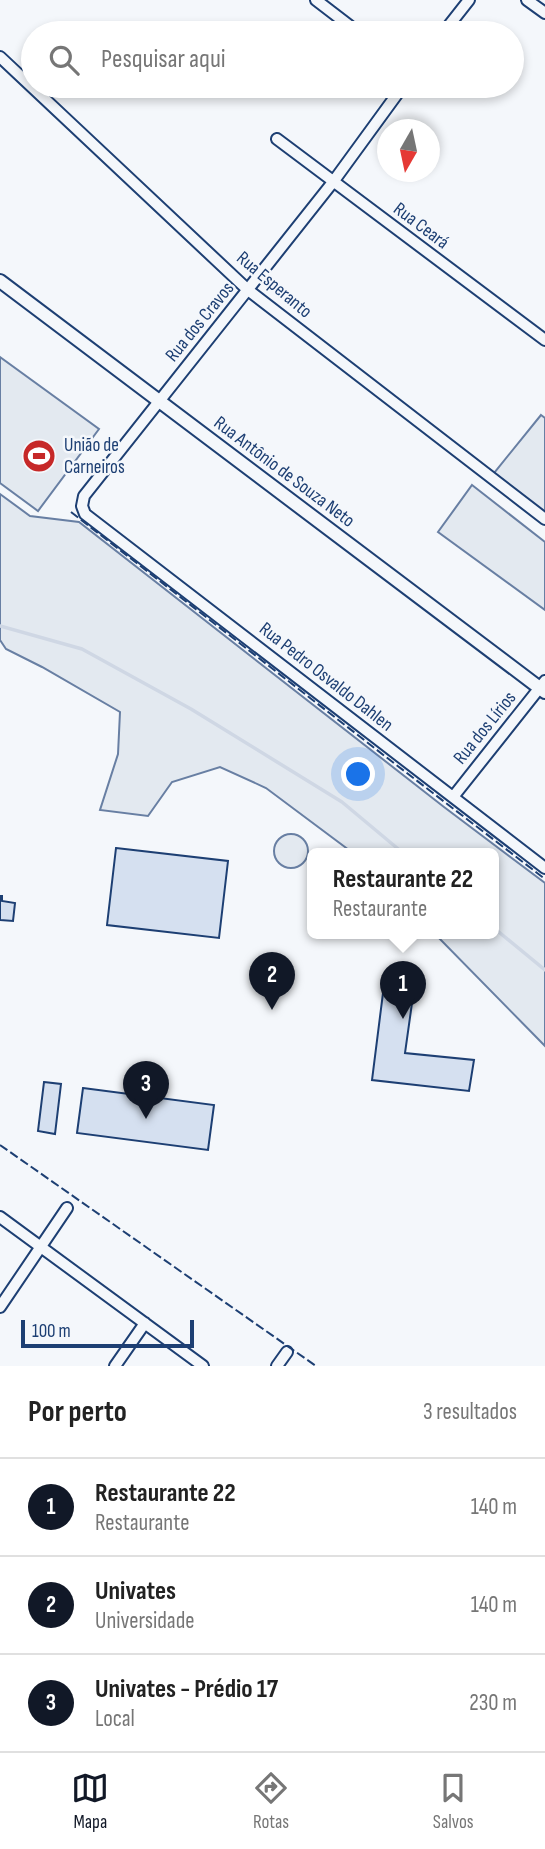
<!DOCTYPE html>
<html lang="pt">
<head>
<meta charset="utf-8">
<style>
  :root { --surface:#fff; --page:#f2f2f2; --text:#222; --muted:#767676; --line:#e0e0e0; --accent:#111827 }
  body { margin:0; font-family:"Sofia Sans Condensed",sans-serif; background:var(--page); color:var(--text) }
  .compass { position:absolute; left:377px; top:119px; width:63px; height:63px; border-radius:50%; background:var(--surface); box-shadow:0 4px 10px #0003; rotate:189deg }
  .scale { position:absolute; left:21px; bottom:18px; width:173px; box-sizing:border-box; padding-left:7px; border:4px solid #1d3f73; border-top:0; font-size:19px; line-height:24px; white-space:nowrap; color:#1d3f73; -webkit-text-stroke:5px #f4f7fb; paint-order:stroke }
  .you { position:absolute; left:359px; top:775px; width:24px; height:24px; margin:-18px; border:5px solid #fff; border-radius:50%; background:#1a73e8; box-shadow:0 0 0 10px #1a73e833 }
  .badge { display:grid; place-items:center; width:46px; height:46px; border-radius:50%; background:var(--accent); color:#fff; font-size:23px; font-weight:700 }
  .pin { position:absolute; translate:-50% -58px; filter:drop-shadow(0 2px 4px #0008) }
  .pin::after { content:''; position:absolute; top:37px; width:24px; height:21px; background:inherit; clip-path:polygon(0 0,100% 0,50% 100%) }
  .popup { position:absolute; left:307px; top:848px; width:192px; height:91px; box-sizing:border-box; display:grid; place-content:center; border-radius:10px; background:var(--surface); filter:drop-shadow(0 2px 5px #0005); font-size:23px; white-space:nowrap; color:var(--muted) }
  .popup b { font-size:26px; color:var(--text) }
  .popup::after { content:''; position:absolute; left:50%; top:100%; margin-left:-14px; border:14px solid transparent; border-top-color:var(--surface) }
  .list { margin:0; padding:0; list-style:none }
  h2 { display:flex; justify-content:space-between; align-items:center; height:91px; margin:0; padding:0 28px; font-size:30px }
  h2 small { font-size:23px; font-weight:400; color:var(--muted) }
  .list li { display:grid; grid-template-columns:46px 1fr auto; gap:21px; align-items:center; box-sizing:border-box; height:98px; padding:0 28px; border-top:2px solid var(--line) }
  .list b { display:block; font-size:26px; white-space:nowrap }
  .list p { margin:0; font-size:23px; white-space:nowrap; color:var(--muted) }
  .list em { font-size:23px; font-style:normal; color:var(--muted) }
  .icon { flex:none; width:38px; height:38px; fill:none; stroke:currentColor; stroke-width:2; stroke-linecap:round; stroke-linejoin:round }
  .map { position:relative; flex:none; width:545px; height:1366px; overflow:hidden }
  .search { position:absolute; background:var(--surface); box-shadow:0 4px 10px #0003; left:21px; right:21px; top:21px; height:77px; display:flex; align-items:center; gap:18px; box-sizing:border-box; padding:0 24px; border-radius:38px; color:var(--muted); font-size:26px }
  .sheet { height:385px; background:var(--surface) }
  nav { display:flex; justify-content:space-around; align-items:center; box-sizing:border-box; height:98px; border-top:2px solid var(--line); background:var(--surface); font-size:19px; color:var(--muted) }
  nav a { display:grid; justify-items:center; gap:4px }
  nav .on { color:var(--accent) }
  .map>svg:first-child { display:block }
  .green { fill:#e3e9f0; stroke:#687fa3; stroke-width:2 }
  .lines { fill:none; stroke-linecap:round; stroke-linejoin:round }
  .stream { stroke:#cfd7e4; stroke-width:3.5 }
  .building { fill:#d5e0f0; stroke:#1d3f73; stroke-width:2 }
  .minor-casing { stroke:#1d3f73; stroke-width:14 }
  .tertiary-casing { stroke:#1d3f73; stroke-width:16 }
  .minor { stroke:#f4f7fb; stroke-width:10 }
  .tertiary { stroke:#f4f7fb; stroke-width:12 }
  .fence { stroke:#1d3f73; stroke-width:2; stroke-dasharray:9 3.5; stroke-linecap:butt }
  .labels { text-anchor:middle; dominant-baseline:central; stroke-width:5; stroke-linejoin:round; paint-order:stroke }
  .street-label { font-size:19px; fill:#1d3f73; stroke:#f4f7fb }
  .poi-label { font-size:19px; fill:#1d3f73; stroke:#f4f7fb; text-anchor:start }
</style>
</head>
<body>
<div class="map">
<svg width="545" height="1366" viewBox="0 0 545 1366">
  <rect width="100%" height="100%" fill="#f4f7fb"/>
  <path class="green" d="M0 357 99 429 38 511 0 483Z
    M541 415 545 418V513L494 473Z
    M472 485 545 542V610L438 532Z
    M0 494 30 516 79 522 444 807 545 883V1046L434 933H494V853H353L266 788 220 767 172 782 148 816 100 810 118 754 120 712 42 667 6 649 0 640Z
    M274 851a17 17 0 1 1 34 0a17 17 0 1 1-34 0Z"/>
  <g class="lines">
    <path class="stream" d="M0 626 82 649 191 709 342 802 403 853
      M494 928 545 970"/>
  </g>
  <path class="building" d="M116 848 228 861 219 938 107 925Z
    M0 896H2V901L15 903 13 921 0 920Z
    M383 993 413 996 405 1053 474 1060 469 1091 372 1080Z
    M44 1082 61 1084 55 1134 38 1131Z
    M83 1088 214 1105 208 1150 77 1133Z"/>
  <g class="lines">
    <defs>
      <path id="minor" d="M316 0 359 33
        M527 0 545 13
        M443 33 469 0
        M0 57 248 290 545 519
        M403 86 333 182 84 496 82 506 85 514 545 868
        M277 139 545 340
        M453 797 545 681
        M0 1217 203 1366
        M0 1307 67 1208
        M115 1366 145 1323
        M277 1366 287 1352"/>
      <path id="tertiary" d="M0 281 545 692"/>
    </defs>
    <use href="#minor" class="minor-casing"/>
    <use href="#tertiary" class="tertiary-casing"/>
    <use href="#minor" class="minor"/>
    <use href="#tertiary" class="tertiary"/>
    <path class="fence" d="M71 512 386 757 545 879
      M0 1145 316 1366"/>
  </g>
  <defs>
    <symbol id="stadium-disc" viewBox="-11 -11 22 22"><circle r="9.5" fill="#c62828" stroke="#f4f7fb"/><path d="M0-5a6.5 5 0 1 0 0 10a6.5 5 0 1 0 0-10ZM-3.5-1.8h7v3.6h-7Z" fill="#fff"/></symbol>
  </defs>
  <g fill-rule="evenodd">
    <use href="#stadium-disc" x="20" y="437" width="38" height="38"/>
  </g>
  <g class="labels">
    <g class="street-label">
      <text transform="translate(421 226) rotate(37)">Rua Ceará</text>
      <text transform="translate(274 285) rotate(40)">Rua Esperanto</text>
      <text transform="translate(200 322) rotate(-51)">Rua dos Cravos</text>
      <text transform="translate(284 472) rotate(37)">Rua Antônio de Souza Neto</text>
      <text transform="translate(326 677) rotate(38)">Rua Pedro Osvaldo Dahlen</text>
      <text transform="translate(485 728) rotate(-51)">Rua dos Lírios</text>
    </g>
    <g class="poi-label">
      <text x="64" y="445">União de<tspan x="64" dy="22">Carneiros</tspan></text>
    </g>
  </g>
</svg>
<svg class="compass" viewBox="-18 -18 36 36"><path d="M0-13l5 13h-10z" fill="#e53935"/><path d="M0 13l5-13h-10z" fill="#767676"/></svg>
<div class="scale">100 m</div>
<div class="you"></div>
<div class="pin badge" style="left:403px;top:1019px">1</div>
<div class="popup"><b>Restaurante 22</b>Restaurante</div>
<div class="pin badge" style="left:272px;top:1010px">2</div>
<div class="pin badge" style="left:146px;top:1119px">3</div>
<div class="search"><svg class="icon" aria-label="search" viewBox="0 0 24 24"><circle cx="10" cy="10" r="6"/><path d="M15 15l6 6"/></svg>Pesquisar aqui</div>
</div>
<section class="sheet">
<h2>Por perto<small>3 resultados</small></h2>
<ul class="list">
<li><span class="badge">1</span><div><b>Restaurante 22</b><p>Restaurante</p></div><em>140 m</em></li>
<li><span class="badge">2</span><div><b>Univates</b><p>Universidade</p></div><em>140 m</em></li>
<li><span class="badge">3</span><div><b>Univates - Prédio 17</b><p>Local</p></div><em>230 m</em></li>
</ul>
</section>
<nav>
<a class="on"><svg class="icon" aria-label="map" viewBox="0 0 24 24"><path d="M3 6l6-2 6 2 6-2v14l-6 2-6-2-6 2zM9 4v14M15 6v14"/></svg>Mapa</a>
<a><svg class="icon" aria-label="directions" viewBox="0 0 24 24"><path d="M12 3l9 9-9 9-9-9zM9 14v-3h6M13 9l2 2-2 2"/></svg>Rotas</a>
<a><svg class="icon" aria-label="saved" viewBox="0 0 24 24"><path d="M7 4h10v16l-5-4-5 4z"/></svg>Salvos</a>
</nav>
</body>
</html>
